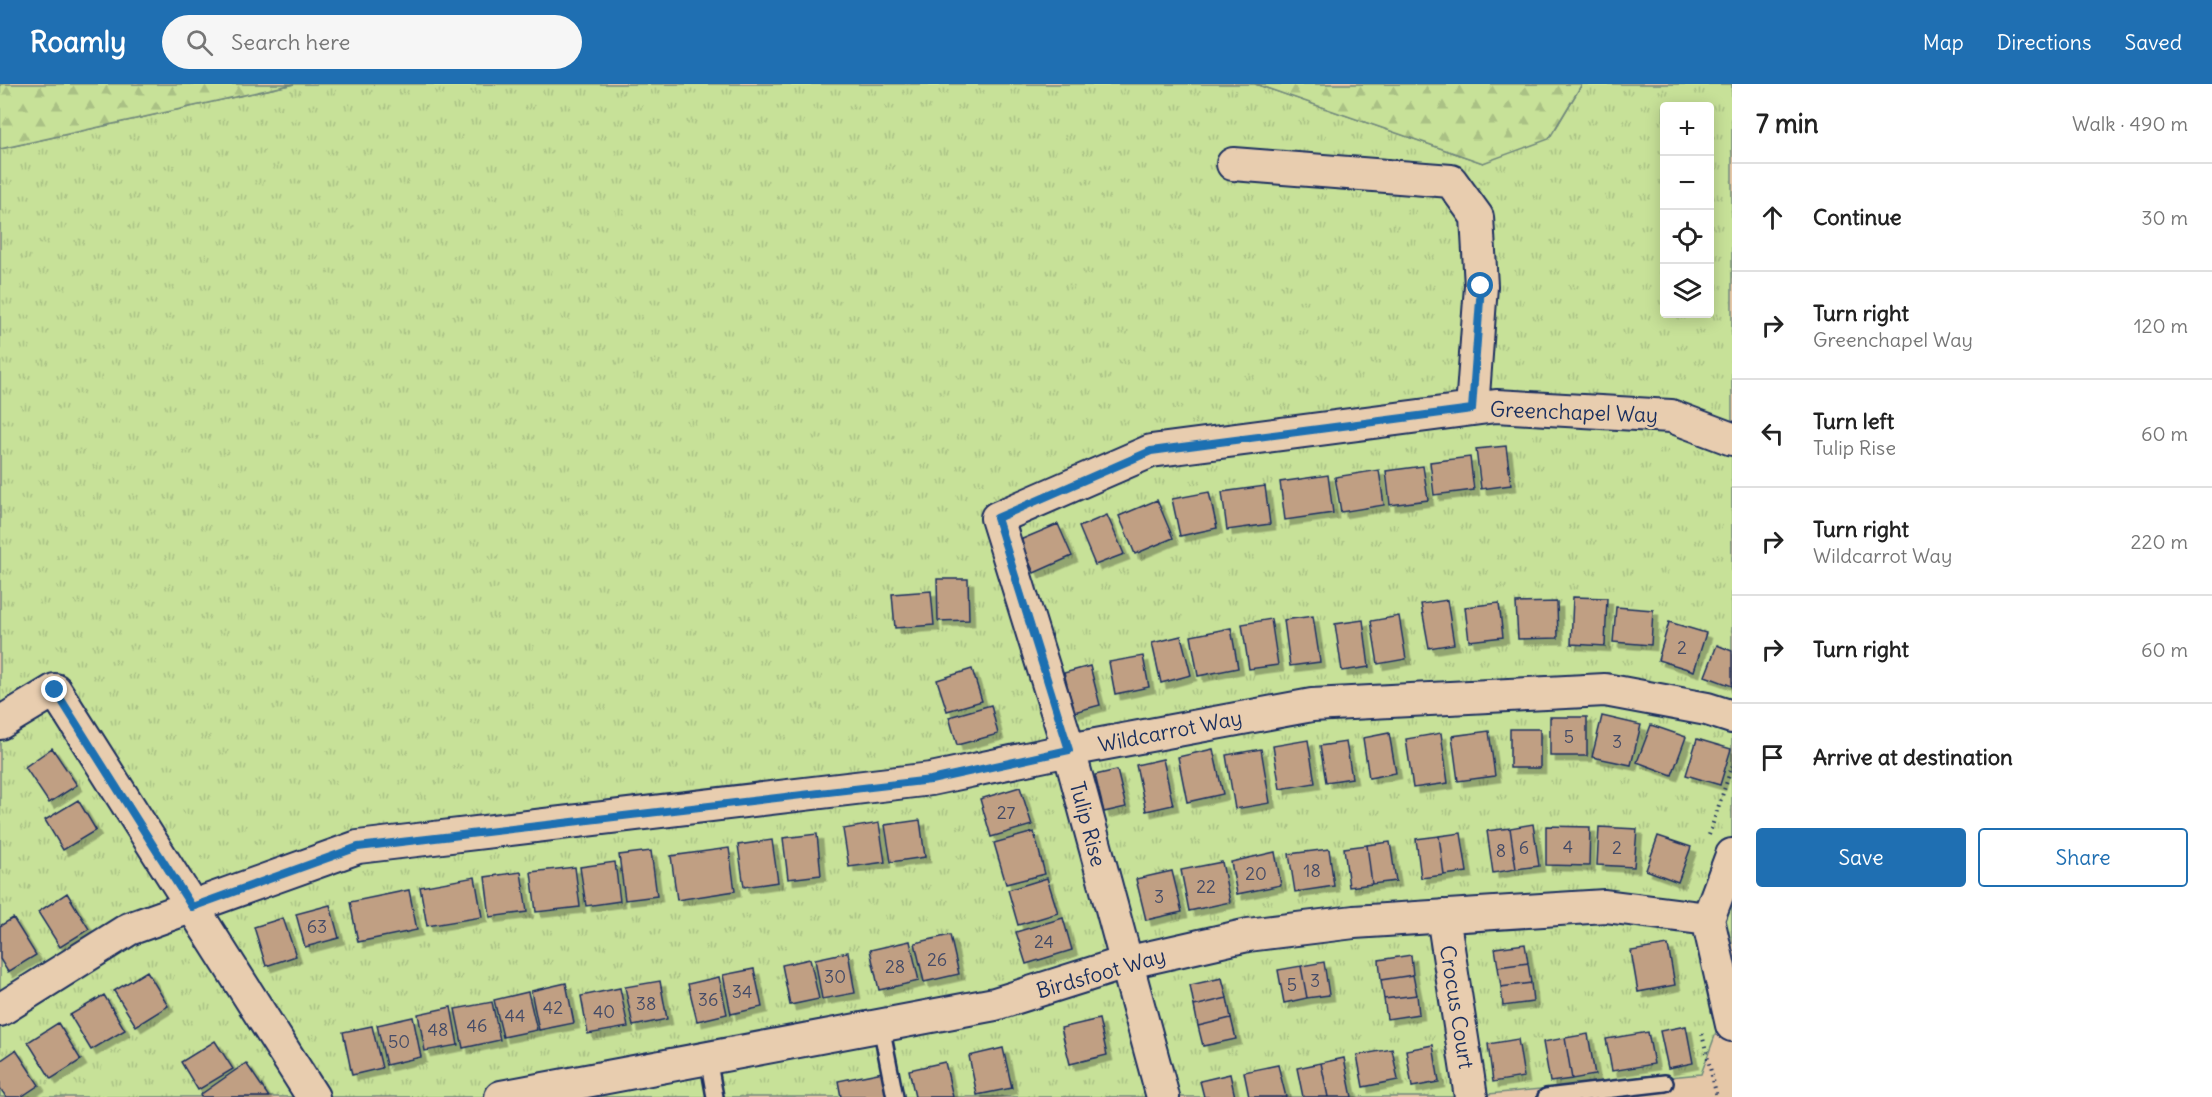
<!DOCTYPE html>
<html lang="en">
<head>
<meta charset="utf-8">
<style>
  :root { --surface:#fff; --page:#f6f6f6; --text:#222; --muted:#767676; --line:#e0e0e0; --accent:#1f6fb2 }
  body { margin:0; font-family:Delius,sans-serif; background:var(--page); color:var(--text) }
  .controls { position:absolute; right:18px; top:18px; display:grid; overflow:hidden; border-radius:6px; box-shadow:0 3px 15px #0003 }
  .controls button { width:54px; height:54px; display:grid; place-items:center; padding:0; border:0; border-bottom:2px solid var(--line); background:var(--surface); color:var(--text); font:30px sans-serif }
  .stop { position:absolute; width:18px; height:18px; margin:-14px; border:4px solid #1f6fb2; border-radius:50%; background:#fff }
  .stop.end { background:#1f6fb2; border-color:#fff; box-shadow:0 2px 6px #0008 }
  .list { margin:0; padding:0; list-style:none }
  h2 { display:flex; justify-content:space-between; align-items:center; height:78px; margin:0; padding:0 24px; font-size:26px }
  h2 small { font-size:20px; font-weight:400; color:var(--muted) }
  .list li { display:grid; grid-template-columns:39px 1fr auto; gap:18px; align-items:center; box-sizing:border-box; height:108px; padding:0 24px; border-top:2px solid var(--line) }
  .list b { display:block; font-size:22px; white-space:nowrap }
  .list p { margin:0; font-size:20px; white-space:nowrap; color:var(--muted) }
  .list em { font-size:20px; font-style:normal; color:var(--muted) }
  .actions { display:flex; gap:12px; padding:18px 24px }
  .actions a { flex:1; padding:14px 0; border:2px solid var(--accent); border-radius:6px; text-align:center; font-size:21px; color:var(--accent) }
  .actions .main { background:var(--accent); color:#fff }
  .icon { flex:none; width:33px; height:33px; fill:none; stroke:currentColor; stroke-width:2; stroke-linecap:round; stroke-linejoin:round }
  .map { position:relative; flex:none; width:1732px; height:1013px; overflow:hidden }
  header { display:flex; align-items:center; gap:36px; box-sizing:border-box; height:84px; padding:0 30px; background:var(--accent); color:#fff }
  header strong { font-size:28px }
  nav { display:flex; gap:33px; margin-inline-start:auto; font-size:21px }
  .search { width:420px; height:54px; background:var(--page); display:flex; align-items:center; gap:15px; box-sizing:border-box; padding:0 21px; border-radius:33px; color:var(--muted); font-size:22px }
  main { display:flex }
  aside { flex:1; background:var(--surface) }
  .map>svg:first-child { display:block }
  .grass { fill:url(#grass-tufts); stroke:#71887b; stroke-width:1.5; fill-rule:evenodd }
  .forest { fill:url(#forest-firs); stroke:#71887b; stroke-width:1.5 }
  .building { fill:#c09f83; stroke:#1b2f5e; stroke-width:1.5; filter:url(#shadow) }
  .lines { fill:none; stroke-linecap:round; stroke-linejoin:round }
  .lane-casing { stroke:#1b2f5e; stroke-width:20 }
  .street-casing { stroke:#1b2f5e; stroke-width:36 }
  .path { stroke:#1b2f5e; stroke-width:4; stroke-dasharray:1.5 4.5; stroke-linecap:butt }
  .lane { stroke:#e8cdaf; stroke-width:15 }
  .street { stroke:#e8cdaf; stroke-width:32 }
  .route { stroke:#1f6fb2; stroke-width:8 }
  .labels { text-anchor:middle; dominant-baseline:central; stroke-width:4.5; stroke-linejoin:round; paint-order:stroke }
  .number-label { font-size:18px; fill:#444b67 }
  .street-label { font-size:21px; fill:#1b2f5e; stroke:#e8cdaf }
</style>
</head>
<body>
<header>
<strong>Roamly</strong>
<div class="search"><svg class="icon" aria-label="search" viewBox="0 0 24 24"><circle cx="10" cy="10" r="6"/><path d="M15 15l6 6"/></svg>Search here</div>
<nav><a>Map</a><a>Directions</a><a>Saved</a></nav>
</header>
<main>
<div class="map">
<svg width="1732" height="1013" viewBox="0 0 1732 1013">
  <defs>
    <pattern id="grass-tufts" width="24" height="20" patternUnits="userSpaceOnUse" patternTransform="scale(1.5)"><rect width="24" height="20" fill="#c7e198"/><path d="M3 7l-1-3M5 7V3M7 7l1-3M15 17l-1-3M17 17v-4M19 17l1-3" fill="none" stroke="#aac185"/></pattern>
    <pattern id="forest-firs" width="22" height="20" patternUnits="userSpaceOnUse" patternTransform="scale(1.5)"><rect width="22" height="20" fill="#c7e198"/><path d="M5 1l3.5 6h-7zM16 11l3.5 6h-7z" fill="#aac185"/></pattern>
    <filter id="shadow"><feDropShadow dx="5.5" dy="5.5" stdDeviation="0" flood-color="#0004"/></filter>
  </defs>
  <rect width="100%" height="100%" fill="#e5c7a7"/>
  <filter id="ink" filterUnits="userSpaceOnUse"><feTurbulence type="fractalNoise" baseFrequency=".0167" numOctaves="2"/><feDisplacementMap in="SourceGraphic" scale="12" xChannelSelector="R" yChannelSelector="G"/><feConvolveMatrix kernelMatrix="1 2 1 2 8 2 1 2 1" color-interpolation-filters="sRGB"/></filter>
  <g filter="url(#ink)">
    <path class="grass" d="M294 0H1255L1483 79 1556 44 1582 0H1732V905L1701 990 1457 1013H0V65ZM1664 22H1710V230H1664Z"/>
    <path class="forest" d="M0 0H294L0 65Z
      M1255 0H1582L1549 55 1483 79Z"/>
    <path class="building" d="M1506 362 1511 401 1481 405 1476 365Z
      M1470 373 1474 406 1434 411 1430 378Z
      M1423 382 1428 416 1390 421 1386 387Z
      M1379 386 1384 421 1341 428 1335 393Z
      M1328 391 1333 429 1285 436 1280 398Z
      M1265 402 1270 440 1227 446 1222 408Z
      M1209 408 1217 444 1180 452 1172 415Z
      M1157 416 1173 454 1135 470 1119 432Z
      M1107 431 1124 470 1095 481 1079 443Z
      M1058 440 1072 472 1034 489 1020 456Z
      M937 495H968L969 536 938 537Z
      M931 507 934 541 895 544 892 510Z
      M1573 513 1607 514 1605 562 1571 560Z
      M1447 516 1454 560 1429 564 1421 520Z
      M1557 518 1558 554 1518 555 1516 519Z
      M1499 519 1503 553 1469 557 1465 523Z
      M1616 523 1653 526 1651 561 1613 558Z
      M1313 532 1320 578 1290 582 1284 536Z
      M1399 532 1406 575 1378 580 1371 537Z
      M1271 535 1278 581 1249 585 1242 540Z
      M1363 536 1369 583 1342 587 1335 540Z
      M1669 538 1706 549 1694 587 1658 576Z
      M1231 544 1238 584 1198 592 1191 552Z
      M1181 552 1191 591 1161 599 1152 559Z
      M1717 561 1732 567V602L1705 592Z
      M1143 572 1149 603 1115 610 1109 578Z
      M1090 582 1100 621 1074 628 1064 589Z
      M972 585 982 617 947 627 937 596Z
      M991 621 998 650 957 661 949 633Z
      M1602 632 1641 641 1631 681 1592 673Z
      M1550 633H1587V672H1550Z
      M1651 641 1686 653 1672 691 1637 678Z
      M1510 645H1540V684H1510Z
      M1489 647 1495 692 1458 697 1452 652Z
      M1389 649 1396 689 1369 694 1363 654Z
      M1441 649 1448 699 1413 704 1406 655Z
      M1697 655 1731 665 1720 701 1686 691Z
      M1308 656 1315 699 1280 705 1273 662Z
      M1346 658 1352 694 1326 698 1320 662Z
      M52 664 77 701 49 719 25 683Z
      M1213 665 1223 710 1187 718 1178 673Z
      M1261 665 1270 719 1235 725 1226 671Z
      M1163 675 1173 721 1146 727 1136 681Z
      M1117 686 1126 723 1104 728 1095 691Z
      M1020 703 1032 741 991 753 980 715Z
      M78 716 96 746 63 766 45 736Z
      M920 736 925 773 891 778 885 741Z
      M879 739 885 778 849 783 843 745Z
      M1533 740 1539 782 1516 785 1510 744Z
      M1546 742 1590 743 1589 782 1546 781Z
      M1599 743 1637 745 1634 783 1597 781Z
      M1510 744 1516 785 1493 789 1487 747Z
      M1034 748 1045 790 1006 800 994 759Z
      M1461 749 1467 788 1444 791 1439 752Z
      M817 750 821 791 788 795 783 754Z
      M1439 752 1444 791 1421 794 1416 755Z
      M1658 752 1691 763 1678 798 1646 786Z
      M772 756 778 798 744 803 738 761Z
      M1390 758 1396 797 1372 800 1367 761Z
      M1367 761 1372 800 1349 803 1344 764Z
      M729 764 735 807 677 816 671 772Z
      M1329 765 1334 802 1295 808 1289 770Z
      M651 767 657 812 625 816 619 771Z
      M1275 768 1281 801 1237 810 1231 778Z
      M615 778 620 817 586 822 580 783Z
      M1222 778 1230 818 1189 827 1181 786Z
      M575 783 580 823 536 828 531 788Z
      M1172 787 1182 828 1146 836 1136 795Z
      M521 788 527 828 490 833 485 793Z
      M475 793 482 833 427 842 420 803Z
      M1047 794 1058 829 1018 841 1008 806Z
      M409 806 417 846 358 858 350 818Z
      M67 809 89 845 60 863 38 828Z
      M330 821 339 854 305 863 296 830Z
      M13 834 36 871 8 888 0 875V842Z
      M283 834 296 872 266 882 254 843Z
      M1063 834 1072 866 1026 880 1016 848Z
      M950 851 959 890 924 898 915 859Z
      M910 857 919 897 879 906 870 866Z
      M1525 860 1528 879 1498 883 1495 864Z
      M1668 861 1675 901 1638 908 1631 867Z
      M848 868 855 909 822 915 815 875Z
      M1411 871 1413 891 1381 896 1379 876Z
      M810 875 819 915 790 921 782 881Z
      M1324 878 1329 911 1307 914 1301 882Z
      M1528 879 1531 899 1501 903 1498 883Z
      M1301 882 1307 914 1284 919 1278 886Z
      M754 885 762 923 731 930 723 891Z
      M147 887 168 922 136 942 114 907Z
      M1413 891 1417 911 1384 915 1381 896Z
      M719 893 727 930 697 937 688 900Z
      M1222 894 1227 914 1194 922 1190 901Z
      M660 897 667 935 633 942 625 903Z
      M566 899 574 939 539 946 531 907Z
      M1531 899 1533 918 1503 922 1501 903Z
      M620 904 628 943 588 950 581 912Z
      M528 908 537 946 503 953 494 916Z
      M104 911 125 946 91 966 70 931Z
      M1417 911 1419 930 1387 935 1384 915Z
      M1227 914 1231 934 1198 942 1194 922Z
      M492 918 500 956 463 964 455 925Z
      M451 923 458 961 425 967 418 930Z
      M413 933 421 973 386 981 377 941Z
      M1231 934 1236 955 1203 962 1198 942Z
      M1099 935 1107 971 1070 980 1061 944Z
      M58 939 81 976 51 995 28 958Z
      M372 942 382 984 352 991 343 948Z
      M1686 942 1693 979 1668 984 1660 947Z
      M1648 948 1654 980 1612 987 1606 955Z
      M1588 950 1595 991 1572 995 1565 954Z
      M1565 954 1572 995 1550 998 1543 958Z
      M1518 955 1524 993 1493 998 1488 960Z
      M215 957 233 985 198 1006 181 978Z
      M1433 961 1439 998 1412 1003 1406 966Z
      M1003 964 1012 1004 977 1011 969 972Z
      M1392 965 1398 996 1363 1003 1357 971Z
      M16 966 39 1001 21 1013H6L0 1004V977Z
      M1344 974 1352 1013H1328L1321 979Z
      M945 978 953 1013H915L909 986Z
      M246 979 269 1013H201L200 1011Z
      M1321 979 1328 1013H1303L1297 984Z
      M1278 981 1286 1013H1249L1244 988Z
      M883 988 888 1013H841L838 997Z
      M1230 990 1235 1013H1204L1200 997Z"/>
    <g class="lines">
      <defs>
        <path id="lane" d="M881 942 895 1013
          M708 974 715 1013
          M1546 1013 1665 999"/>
        <path id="street" d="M1233 80 1451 97 1477 133 1481 202 1472 325
          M0 639 55 606 313 1013
          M1732 771 1708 835 1732 941
          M1443 832 1471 1013
          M0 926 129 845 358 763 931 695 1069 666 1312 621 1605 606 1707 625 1732 633
          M501 1013 995 920 1125 879 1248 851 1354 838 1605 822 1708 835
          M1163 1013 1069 666 997 434 1151 367 1496 322 1671 332 1732 355"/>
      </defs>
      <use href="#lane" class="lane-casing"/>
      <use href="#street" class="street-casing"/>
      <path class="path" d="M1709 751 1732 682
        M1702 950 1717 1013"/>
      <use href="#lane" class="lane"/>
      <use href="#street" class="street"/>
    </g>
  </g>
  <g class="lines" filter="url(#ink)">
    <path class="route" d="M55 606 192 823 358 763 931 696 1069 666 997 434 1151 367 1472 325 1481 202"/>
  </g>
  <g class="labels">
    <g class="number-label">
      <text x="1682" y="563">2</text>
      <text x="1569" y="652">5</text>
      <text x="1617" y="657">3</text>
      <text x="1006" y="728">27</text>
      <text x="1568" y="762">4</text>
      <text x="1524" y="763">6</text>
      <text x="1617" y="763">2</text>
      <text x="1501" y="766">8</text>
      <text x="1312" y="786">18</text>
      <text x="1256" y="789">20</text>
      <text x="1206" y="802">22</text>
      <text x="1159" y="812">3</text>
      <text x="317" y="842">63</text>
      <text x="1044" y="857">24</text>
      <text x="937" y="875">26</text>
      <text x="895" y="882">28</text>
      <text x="835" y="892">30</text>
      <text x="1315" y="896">3</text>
      <text x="1292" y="900">5</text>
      <text x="742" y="907">34</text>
      <text x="708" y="915">36</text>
      <text x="646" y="919">38</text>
      <text x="553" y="923">42</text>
      <text x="604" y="927">40</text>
      <text x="515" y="931">44</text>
      <text x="477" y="941">46</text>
      <text x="438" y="945">48</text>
      <text x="399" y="957">50</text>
    </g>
    <g class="street-label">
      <text transform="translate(1574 328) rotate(2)">Greenchapel Way</text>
      <text transform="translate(1170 647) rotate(-11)">Wildcarrot Way</text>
      <text transform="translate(1088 740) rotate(75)">Tulip Rise</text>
      <text transform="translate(1101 889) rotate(-16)">Birdsfoot Way</text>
      <text transform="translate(1457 923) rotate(81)">Crocus Court</text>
    </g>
  </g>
</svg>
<div class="controls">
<button>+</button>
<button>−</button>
<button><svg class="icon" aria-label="locate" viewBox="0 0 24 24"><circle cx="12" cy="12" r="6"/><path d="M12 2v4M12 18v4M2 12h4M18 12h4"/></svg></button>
<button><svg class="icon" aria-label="layers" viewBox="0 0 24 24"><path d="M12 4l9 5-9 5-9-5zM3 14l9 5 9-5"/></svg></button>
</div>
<div class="stop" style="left:1481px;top:202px"></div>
<div class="stop end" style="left:55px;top:606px"></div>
</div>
<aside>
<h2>7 min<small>Walk · 490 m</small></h2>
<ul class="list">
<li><svg class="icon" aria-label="ahead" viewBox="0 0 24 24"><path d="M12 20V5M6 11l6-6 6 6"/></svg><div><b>Continue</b></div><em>30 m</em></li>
<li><svg class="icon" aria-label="right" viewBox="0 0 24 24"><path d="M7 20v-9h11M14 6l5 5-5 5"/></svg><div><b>Turn right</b><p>Greenchapel Way</p></div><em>120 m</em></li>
<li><svg class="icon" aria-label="left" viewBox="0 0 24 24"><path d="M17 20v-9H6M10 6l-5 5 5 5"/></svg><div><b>Turn left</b><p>Tulip Rise</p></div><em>60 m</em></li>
<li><svg class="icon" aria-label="right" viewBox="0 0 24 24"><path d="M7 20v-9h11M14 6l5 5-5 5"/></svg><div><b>Turn right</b><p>Wildcarrot Way</p></div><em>220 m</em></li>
<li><svg class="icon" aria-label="right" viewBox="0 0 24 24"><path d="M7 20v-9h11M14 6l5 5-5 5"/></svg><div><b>Turn right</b></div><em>60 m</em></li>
<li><svg class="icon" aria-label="arrive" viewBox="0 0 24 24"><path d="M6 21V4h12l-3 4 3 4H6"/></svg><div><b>Arrive at destination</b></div></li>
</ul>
<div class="actions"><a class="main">Save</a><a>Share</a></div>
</aside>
</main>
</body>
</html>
